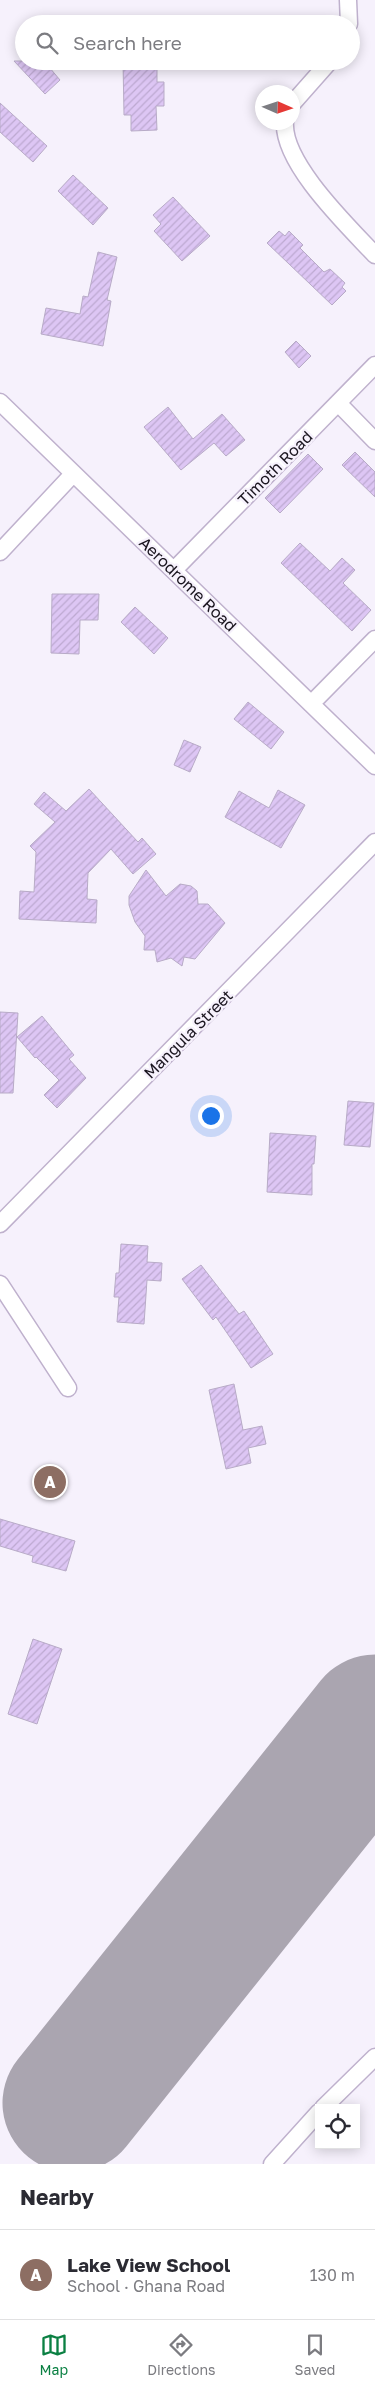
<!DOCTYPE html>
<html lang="en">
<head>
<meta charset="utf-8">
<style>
  :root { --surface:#fff; --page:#f7f7f7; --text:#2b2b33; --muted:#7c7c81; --line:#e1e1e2; --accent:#0b8043 }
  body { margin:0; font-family:"Golos Text",sans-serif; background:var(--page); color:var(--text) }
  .controls { position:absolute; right:15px; bottom:15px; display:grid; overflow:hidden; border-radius:0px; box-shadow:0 2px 12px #0003 }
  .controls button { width:45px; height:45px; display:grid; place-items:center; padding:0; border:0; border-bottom:1px solid var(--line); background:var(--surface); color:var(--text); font:25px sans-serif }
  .compass { position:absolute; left:255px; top:85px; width:45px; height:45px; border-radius:50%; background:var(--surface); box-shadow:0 2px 12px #0003; rotate:93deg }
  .you { position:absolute; left:210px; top:1115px; width:18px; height:18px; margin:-12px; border:4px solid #fff; border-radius:50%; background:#1a73e8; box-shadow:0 0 0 8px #1a73e833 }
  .badge { display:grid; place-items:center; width:32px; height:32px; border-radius:50%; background:var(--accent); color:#fff; font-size:16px; font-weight:700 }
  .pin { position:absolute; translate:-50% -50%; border:2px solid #fff; box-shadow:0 1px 5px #0006 }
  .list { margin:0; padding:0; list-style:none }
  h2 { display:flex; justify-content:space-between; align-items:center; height:65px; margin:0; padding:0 20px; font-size:21px }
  h2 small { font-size:16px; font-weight:400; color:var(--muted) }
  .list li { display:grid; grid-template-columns:32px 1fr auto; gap:15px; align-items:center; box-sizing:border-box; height:90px; padding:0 20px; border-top:1px solid var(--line) }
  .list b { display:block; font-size:19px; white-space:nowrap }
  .list p { margin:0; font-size:16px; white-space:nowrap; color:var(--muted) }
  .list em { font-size:16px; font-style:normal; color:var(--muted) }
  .icon { flex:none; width:28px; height:28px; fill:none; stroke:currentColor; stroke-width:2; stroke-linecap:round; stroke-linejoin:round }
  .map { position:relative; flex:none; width:375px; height:2164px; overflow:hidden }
  .search { position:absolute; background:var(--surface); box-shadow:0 2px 12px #0003; left:15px; right:15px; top:15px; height:55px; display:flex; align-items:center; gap:12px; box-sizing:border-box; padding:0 18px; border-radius:28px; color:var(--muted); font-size:19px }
  .sheet { height:155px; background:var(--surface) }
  nav { display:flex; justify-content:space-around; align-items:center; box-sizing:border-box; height:70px; border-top:1px solid var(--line); background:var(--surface); font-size:14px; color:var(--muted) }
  nav a { display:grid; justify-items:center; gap:2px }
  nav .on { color:var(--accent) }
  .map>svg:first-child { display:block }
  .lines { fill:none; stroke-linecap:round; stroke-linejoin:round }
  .runway { stroke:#aaa5b0; stroke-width:139 }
  .building { fill:url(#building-hatch); stroke:#b8abc7 }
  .street-casing { stroke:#bfb1cd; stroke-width:19 }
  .street { stroke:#fff; stroke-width:16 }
  .labels { text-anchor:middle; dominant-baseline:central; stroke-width:4.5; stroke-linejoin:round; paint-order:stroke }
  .street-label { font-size:16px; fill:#19141e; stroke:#f6f1fc }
</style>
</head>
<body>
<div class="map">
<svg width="375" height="2164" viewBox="0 0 375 2164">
  <defs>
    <pattern id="building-hatch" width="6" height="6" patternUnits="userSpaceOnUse" patternTransform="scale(1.25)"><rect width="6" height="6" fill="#ddc6f4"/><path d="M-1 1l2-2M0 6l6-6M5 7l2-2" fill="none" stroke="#bda9d1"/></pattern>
  </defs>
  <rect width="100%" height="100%" fill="#f6f1fc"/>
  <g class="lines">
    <path class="runway" d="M72 2103 375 1724"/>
  </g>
  <path class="building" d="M14 61H44L60 80 45 94Z
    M123 61H157V82H164V106H156L157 130 131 131V115H124Z
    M0 103 47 146 33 162 0 132Z
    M73 175 108 208 93 225 58 191Z
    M173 197 210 236 182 261 154 231 161 224 153 215Z
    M279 231 285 236 289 231 303 245 300 248 324 272 330 269 345 283 342 287 346 291 332 305 267 243Z
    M98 252 117 257 107 300 111 301 103 346 41 334 46 308 80 314 83 296 88 297Z
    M296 341 311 356 299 368 285 352Z
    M168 407 193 439 222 414 245 440 226 456 214 443 181 470 144 427Z
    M355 452 375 472V497L342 465Z
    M308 454 323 469 280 513 265 498Z
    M300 543 330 571 342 558 355 570 343 583 371 610 352 631 281 563Z
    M52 594H99L98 620H80L79 654 51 653Z
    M135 607 168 638 154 654 121 622Z
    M248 702 284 732 271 749 234 719Z
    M184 740 201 747 190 772 174 765Z
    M89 789 138 842 142 838 156 854 133 874 111 849 88 873 87 899 97 900 96 923 19 919 20 891 34 892 36 852 30 846 55 822 34 804 44 792 66 811Z
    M278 790 305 805 281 848 225 817 239 791 269 808Z
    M146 870 166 896 180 884 191 886 197 891 198 904H208L225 923 195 959 184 957 182 966 171 958 157 962 155 950H144L145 936 135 922 129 905V896Z
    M0 1012 18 1013 13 1093H0Z
    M42 1016 74 1055 69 1059 86 1078 57 1108 44 1095 59 1080 36 1057 35 1058 17 1037Z
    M348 1101 374 1103 370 1147 344 1145Z
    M270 1133 316 1136 314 1164H312V1195L267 1192Z
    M121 1244 148 1246 147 1262 162 1263 161 1281 147 1280 144 1324 117 1322 119 1297H114L116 1273H119Z
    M201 1265 239 1314 244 1311 273 1354 251 1368 216 1317 213 1320 182 1279Z
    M234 1384 243 1430 262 1426 266 1444 248 1448 251 1463 226 1469 209 1390Z
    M0 1519 75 1541 66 1571 32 1562 33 1556 0 1546Z
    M33 1639 62 1649 37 1724 8 1714Z"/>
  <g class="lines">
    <defs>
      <path id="street" d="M348 0 349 24
        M292 104 330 61
        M285 122C282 163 348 226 375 255
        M0 402 375 766
        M339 404 375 441
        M0 552 73 474
        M174 570 375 365
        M311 704 375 639
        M0 1224 375 842
        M0 1284 68 1388
        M323 2108 375 2057
        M272 2164 319 2112"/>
    </defs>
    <use href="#street" class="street-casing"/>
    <use href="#street" class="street"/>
  </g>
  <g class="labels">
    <g class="street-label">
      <text transform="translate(275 468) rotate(-45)">Timoth Road</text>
      <text transform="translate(188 584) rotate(44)">Aerodrome Road</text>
      <text transform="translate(188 1034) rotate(-45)">Mangula Street</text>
    </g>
  </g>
</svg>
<div class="controls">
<button><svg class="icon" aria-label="locate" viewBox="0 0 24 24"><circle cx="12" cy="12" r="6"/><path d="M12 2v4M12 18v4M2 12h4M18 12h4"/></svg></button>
</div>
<svg class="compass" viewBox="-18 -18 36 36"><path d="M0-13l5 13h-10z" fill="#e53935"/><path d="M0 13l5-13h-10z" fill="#7c7c81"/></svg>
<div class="you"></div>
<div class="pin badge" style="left:50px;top:1482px;background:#8d6e63">A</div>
<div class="search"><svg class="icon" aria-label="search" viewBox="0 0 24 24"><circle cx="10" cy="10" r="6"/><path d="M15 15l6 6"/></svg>Search here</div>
</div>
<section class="sheet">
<h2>Nearby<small></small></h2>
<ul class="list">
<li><span class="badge" style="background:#8d6e63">A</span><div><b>Lake View School</b><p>School · Ghana Road</p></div><em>130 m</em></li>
</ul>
</section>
<nav>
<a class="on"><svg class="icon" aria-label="map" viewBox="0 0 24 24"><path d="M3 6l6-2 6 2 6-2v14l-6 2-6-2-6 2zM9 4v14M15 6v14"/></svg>Map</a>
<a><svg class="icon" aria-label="directions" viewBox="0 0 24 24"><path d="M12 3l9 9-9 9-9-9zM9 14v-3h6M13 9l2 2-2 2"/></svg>Directions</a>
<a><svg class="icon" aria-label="saved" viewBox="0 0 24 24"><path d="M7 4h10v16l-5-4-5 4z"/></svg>Saved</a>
</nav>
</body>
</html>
